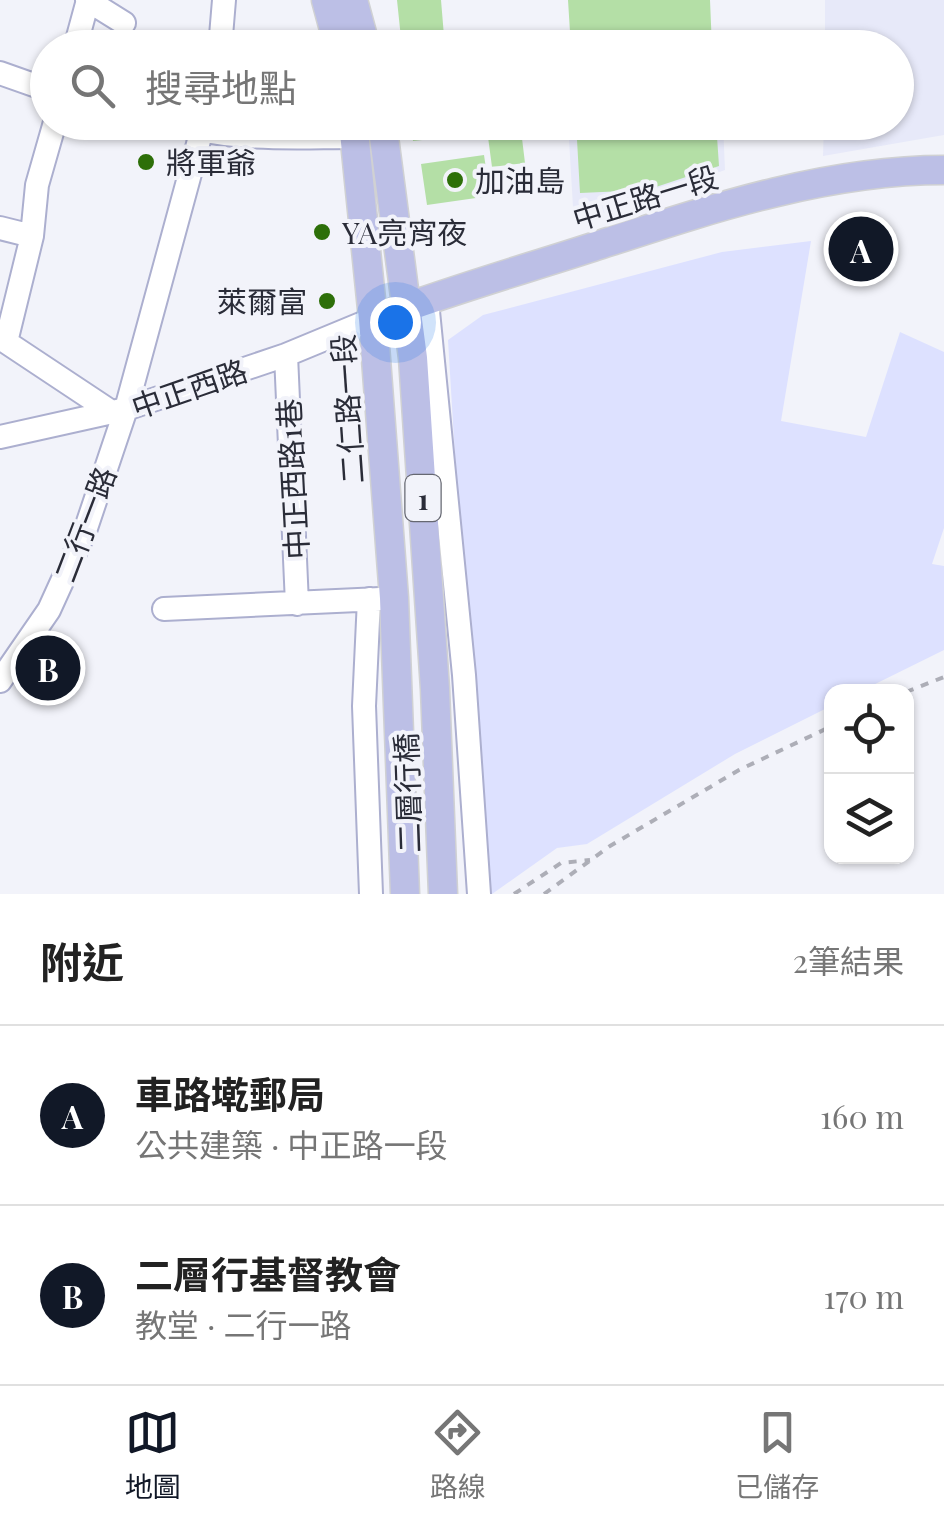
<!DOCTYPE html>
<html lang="zh-TW">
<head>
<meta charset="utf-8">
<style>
  :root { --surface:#fff; --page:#f2f2f2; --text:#222; --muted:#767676; --line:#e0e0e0; --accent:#111827 }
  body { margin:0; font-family:"Playfair Display","Noto Sans TC",serif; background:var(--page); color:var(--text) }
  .controls { position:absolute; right:30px; bottom:30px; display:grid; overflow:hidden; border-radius:20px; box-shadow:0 2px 8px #0004 }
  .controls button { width:90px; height:90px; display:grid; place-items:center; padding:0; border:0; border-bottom:2px solid var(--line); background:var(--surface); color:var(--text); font:50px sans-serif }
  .you { position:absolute; left:395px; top:322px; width:35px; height:35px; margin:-25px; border:8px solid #fff; border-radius:50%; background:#1a73e8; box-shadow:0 0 0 15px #1a73e833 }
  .badge { display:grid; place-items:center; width:65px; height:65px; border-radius:50%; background:var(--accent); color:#fff; font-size:32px; font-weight:700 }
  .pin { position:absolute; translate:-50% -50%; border:5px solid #fff; box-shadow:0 2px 10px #0006 }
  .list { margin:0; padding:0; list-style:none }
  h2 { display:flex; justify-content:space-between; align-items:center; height:130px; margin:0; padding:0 40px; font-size:42px }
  h2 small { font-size:32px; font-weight:400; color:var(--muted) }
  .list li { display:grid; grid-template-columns:65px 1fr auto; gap:30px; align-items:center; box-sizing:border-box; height:180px; padding:0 40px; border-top:2px solid var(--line) }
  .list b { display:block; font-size:38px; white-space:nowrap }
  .list p { margin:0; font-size:32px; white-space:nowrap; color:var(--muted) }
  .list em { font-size:32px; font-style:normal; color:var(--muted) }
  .icon { flex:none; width:55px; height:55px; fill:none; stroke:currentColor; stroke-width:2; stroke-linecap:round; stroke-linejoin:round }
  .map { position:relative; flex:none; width:944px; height:894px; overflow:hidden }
  .search { position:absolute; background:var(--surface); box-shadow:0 2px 8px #0004; left:30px; right:30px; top:30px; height:110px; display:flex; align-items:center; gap:25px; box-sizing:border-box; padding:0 35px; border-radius:55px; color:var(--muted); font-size:38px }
  .sheet { height:490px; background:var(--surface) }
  nav { display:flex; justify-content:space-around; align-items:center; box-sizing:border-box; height:140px; border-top:2px solid var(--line); background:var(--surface); font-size:28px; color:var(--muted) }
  nav a { display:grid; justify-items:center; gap:5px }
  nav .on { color:var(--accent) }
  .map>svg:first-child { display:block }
  .built { fill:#e7e9f9 }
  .green { fill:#dde1ff }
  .building { fill:#b4dfa6 }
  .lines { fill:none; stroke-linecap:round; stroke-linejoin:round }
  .minor-casing { stroke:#acafcf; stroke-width:26 }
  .major-casing { stroke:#d0d1d3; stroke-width:31 }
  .path { stroke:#adaeb7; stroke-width:4; stroke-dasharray:8 8; stroke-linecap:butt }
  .minor { stroke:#fff; stroke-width:22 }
  .major { stroke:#bcbfe6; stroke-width:28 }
  .poi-dot { fill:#2d6f09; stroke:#f2f3fa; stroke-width:4 }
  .labels { text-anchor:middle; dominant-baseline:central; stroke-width:8; stroke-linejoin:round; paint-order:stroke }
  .shield { fill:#f2f3fa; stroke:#666872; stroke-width:2.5 }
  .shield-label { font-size:28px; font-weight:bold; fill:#2a2c38 }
  .poi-label { font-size:30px; fill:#2a2c38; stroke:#f2f3fa; text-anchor:start }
  .street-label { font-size:30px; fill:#2a2c38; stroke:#f2f3fa }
</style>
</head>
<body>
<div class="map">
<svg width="944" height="894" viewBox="0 0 944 894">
  <rect width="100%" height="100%" fill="#f2f3fa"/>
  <path class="built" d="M825 0H944V135L823 156 824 123 896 122V48L825 47Z
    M568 123H723L725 170 574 224Z"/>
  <path class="green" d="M811 241 781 421 866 437 900 332 944 352V528L932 564 944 566V650L861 691 832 692 831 706 735 754 587 844 557 848 492 894H488L462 572 448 340 483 315 722 252Z"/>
  <path class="building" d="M397 0H441L445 48H402Z
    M568 0H710L712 48H571Z
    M411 122H477L478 134 413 141Z
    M486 122H520L525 163 492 167Z
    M576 122H716L719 166 647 190 580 193Z
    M484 155 490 196 427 205 421 164Z"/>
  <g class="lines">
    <defs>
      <path id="minor" d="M87 0 124 23
        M75 48 88 0
        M220 48 224 0
        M0 73 48 90
        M55 122 37 185 32 236 6 342 113 413
        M169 122C232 142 291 137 356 137
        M0 228 32 236
        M427 301 464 675 479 894
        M286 355 297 604
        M0 437 126 409 286 355 373 319
        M369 599 364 706 371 894
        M164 609 380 599
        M0 681 49 610 85 531 126 409 204 122"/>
      <path id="major" d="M326 0 339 48
        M353 0 366 48
        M353 122 373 319 394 598 405 894
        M382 122 413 358 435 689 443 894
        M388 314C455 289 525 269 593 247 707 210 823 170 944 170"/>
    </defs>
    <use href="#minor" class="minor-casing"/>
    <use href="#major" class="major-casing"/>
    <path class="path" d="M906 692 944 677
      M514 894 561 863 590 860
      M544 894 610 846 739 770 832 726"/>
    <use href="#minor" class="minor"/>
    <use href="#major" class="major"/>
  </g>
  <g class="poi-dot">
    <circle cx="146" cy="162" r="10"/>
    <circle cx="455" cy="180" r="10"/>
    <circle cx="322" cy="232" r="10"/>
    <circle cx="327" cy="301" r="10"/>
  </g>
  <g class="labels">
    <rect class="shield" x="405.5" y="475" width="35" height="46" rx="8"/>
    <g class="shield-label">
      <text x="423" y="498">1</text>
    </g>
    <g class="poi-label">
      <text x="166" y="162">將軍爺</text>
      <text x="475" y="180">加油島</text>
      <text x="342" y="232">YA亮宵夜</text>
      <text x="307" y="301" text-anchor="end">萊爾富</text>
    </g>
    <g class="street-label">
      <text transform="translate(645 197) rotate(-17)">中正路一段</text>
      <text transform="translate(189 388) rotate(-19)">中正西路</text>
      <text transform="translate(347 409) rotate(-94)">二仁路一段</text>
      <text transform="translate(292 479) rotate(-93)">中正西路1巷</text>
      <text transform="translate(84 524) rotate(-69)">二行一路</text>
      <text transform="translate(407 793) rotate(-92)">二層行橋</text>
    </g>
  </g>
</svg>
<div class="controls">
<button><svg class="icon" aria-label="locate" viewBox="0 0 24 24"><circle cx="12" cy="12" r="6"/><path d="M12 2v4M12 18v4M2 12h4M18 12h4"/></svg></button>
<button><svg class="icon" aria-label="layers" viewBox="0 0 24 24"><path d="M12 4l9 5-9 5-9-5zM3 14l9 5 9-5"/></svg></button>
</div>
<div class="you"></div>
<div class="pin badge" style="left:861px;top:249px">A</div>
<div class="pin badge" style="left:48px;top:668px">B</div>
<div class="search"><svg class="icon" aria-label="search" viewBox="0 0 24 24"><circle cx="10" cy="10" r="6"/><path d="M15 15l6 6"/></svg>搜尋地點</div>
</div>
<section class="sheet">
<h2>附近<small>2筆結果</small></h2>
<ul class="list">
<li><span class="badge">A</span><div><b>車路墘郵局</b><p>公共建築 · 中正路一段</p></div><em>160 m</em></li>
<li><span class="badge">B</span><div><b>二層行基督教會</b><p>教堂 · 二行一路</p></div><em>170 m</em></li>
</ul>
</section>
<nav>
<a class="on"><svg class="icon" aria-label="map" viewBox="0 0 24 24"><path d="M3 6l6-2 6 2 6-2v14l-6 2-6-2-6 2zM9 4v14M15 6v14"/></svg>地圖</a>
<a><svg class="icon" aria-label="directions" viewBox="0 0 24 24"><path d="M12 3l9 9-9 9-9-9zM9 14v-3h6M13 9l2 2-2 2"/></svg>路線</a>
<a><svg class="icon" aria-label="saved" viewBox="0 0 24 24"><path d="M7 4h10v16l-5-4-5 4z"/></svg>已儲存</a>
</nav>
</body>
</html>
